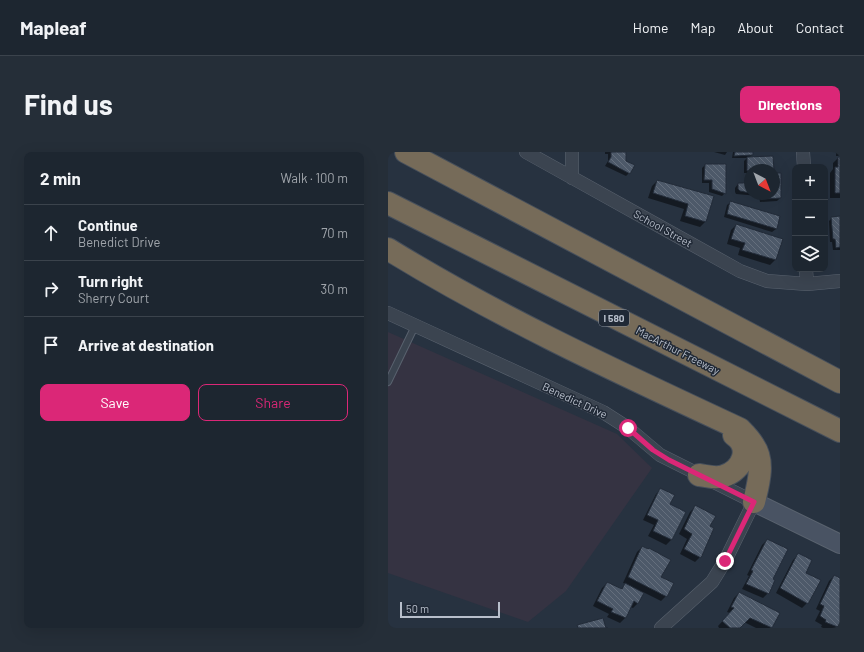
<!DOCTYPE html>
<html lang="en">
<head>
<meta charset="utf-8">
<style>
  :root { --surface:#1d2630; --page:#252e38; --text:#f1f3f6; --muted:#a0a5ab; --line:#3b434c; --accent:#db2777 }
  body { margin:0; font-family:Barlow,sans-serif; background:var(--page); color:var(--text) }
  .controls { position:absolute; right:12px; top:12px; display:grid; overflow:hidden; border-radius:8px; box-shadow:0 4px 16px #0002 }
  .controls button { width:36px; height:36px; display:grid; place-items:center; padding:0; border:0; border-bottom:1px solid var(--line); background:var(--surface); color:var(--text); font:20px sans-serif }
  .compass { position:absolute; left:356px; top:12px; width:36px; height:36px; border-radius:50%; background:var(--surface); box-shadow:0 4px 16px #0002; rotate:138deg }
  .scale { position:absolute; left:12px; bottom:10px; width:100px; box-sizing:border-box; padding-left:4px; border:2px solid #b8bfcb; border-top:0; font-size:11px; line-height:14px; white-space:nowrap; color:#b8bfcb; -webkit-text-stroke:3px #202936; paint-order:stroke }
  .stop { position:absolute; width:12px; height:12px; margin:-9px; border:3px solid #db2777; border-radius:50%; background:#fff }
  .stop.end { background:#db2777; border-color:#fff; box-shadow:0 1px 4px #0008 }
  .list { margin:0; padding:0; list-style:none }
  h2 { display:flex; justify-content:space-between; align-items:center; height:52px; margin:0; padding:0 16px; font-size:17px }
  h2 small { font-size:13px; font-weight:400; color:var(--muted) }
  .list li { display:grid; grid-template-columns:26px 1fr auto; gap:12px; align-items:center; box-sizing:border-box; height:56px; padding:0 16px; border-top:1px solid var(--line) }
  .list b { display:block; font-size:15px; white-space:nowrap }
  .list p { margin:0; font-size:13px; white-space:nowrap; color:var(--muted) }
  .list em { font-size:13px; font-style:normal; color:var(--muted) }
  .actions { display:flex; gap:8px; padding:12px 16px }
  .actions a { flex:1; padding:9px 0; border:1px solid var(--accent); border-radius:8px; text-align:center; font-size:14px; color:var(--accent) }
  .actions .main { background:var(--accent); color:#fff }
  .icon { flex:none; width:22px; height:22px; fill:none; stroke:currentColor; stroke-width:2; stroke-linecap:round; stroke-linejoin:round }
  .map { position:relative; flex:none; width:452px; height:476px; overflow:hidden; border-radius:8px }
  header { display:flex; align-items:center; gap:24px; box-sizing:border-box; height:56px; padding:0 20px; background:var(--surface); border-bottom:1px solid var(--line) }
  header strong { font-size:19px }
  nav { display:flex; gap:22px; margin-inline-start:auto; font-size:14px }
  .intro { display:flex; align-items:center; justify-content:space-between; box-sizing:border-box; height:96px; padding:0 24px }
  h1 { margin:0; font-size:28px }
  .button { padding:10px 18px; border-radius:8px; background:var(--accent); color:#fff; font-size:14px; font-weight:700 }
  main { display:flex; gap:24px; padding:0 24px }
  aside { flex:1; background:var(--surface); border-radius:8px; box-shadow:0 4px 16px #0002 }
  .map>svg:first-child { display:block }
  .medical { fill:#353342 }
  .shadow { fill:#0007 }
  .building { fill:url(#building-back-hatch); stroke:#222b38 }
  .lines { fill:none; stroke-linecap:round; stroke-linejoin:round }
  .lane-casing { stroke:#59626e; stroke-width:8 }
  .street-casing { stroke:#59626e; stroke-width:14 }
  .secondary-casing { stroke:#59626e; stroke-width:20 }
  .highway-casing { stroke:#464f5b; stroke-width:24 }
  .lane { stroke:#3b4450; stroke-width:6 }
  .street { stroke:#3b4450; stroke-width:13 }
  .secondary { stroke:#495363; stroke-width:18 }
  .highway { stroke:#766b59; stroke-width:22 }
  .route { stroke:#db2777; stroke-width:5 }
  .labels { text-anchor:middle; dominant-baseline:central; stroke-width:3; stroke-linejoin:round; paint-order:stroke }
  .shield { fill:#202936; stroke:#8a929e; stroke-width:1 }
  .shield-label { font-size:10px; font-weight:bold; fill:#b8bfcb }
  .street-label { font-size:11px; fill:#b8bfcb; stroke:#202936 }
</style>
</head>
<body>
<header>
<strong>Mapleaf</strong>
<nav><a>Home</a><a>Map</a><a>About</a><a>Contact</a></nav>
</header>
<div class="intro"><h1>Find us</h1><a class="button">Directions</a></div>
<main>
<aside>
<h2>2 min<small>Walk · 100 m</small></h2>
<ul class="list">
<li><svg class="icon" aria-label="ahead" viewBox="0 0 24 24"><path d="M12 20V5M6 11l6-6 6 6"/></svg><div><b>Continue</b><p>Benedict Drive</p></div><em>70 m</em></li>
<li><svg class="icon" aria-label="right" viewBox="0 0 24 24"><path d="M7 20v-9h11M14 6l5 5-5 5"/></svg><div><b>Turn right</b><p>Sherry Court</p></div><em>30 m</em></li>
<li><svg class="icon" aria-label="arrive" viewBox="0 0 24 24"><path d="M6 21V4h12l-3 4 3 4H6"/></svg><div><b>Arrive at destination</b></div></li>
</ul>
<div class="actions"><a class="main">Save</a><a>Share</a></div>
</aside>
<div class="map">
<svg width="452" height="476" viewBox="0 0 452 476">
  <defs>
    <pattern id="building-back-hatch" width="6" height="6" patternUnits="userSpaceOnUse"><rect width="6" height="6" fill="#4d5969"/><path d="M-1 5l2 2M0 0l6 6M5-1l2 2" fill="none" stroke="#656f7d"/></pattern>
  </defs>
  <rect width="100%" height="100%" fill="#273240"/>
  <path class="medical" d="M0 180 229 282 264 316 178 439 140 470 0 421Z"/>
  <path class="shadow" d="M217 0H237V9L241 21 238 24 217 14 220 9V2H217Z
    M326 0H339L337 3Z
    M345 0H364V3L361 6 362 21H356V9L359 6H344Z
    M448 0H452V4H448Z
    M450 6H452V46H442V21L445 17V11Z
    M317 13 337 41 334 44 321 40V31H314V16Z
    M386 22 392 46 389 49 372 50 371 44 348 42 347 40V36L350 32H362V42H386Z
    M269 29 325 45 317 70 312 75 292 69 296 57 260 46 264 34Z
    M343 50 391 64 388 77 384 80 336 65 339 53Z
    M452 65V98H445L444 90H442L441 69 444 66Z
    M348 73 394 88 387 108 382 113 350 103 352 96 339 92 343 78Z
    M273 337 281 352 296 360 283 388 278 393 260 384 266 373 255 368 268 342Z
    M307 355 321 375 312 405 307 410 292 402 299 387 291 382 302 360Z
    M379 388 383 428 380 441 375 446 354 437 361 424 359 423 374 393Z
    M254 395 272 425 278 444 273 449 255 440 250 451 245 456 242 455 237 466 232 471 219 465 221 462 205 454 214 436 219 431 232 438 238 432 235 431 249 400Z
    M410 403 419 451 414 456 388 441 405 408Z
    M446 424 452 427V476H435L433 475 434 473 427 469 432 459 428 457 441 429Z
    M351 441 390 461 382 476H368L356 470 351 476H331L330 474 342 461 339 460 346 446Z"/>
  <path class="building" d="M223 0H238V9L247 13 242 22 220 10 223 5Z
    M347 0H365V3L346 4Z
    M385 4 386 18 359 19V5Z
    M450 5H452V41H447V15H450Z
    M317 12H338V42L324 37V28H316Z
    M386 21H393V46L375 47 374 42H386Z
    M269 28 326 44 318 70 297 64 300 52 265 41Z
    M350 31H362V41L352 39 350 37Z
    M342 49 392 64 389 77 339 62Z
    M452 64V95L448 96 447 87H445L443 65Z
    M348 72 395 87 388 108 354 98 357 91 343 87Z
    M272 336 287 343 282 352 298 360 284 388 265 379 270 368 259 363Z
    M307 353 328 364 322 374 326 376 313 406 296 397 304 382 296 377Z
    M379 387 400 397 385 427 387 428 381 442 358 432 365 419 363 418Z
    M254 394 260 397 261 396 283 408 273 425 286 431 279 445 240 425Z
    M410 401 424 408 418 421 433 428 420 452 392 436Z
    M446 423 452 426V476L437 470 438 468 432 464 436 454 432 452Z
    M219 430 234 437 237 431 256 441 250 452 246 449 238 466 223 460 225 457 209 449Z
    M351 440 392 461 384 476 362 466 352 476H342L334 469 346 456 343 455Z
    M215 466 218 476H220H190L189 473Z"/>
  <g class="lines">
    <defs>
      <path id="lane" d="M0 230 27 174"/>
      <path id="street" d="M138 0 352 119 379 129 419 132 452 129
        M184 0V26
        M415 0 416 15
        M418 117 419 132
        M0 161 215 260 240 276 272 303 366 350 337 409 324 430 273 476"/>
      <path id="secondary" d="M366 350 452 392"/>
      <path id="highway" d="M18 0 452 230
        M0 51 452 279
        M0 97C112 166 232 221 352 277 357 282 362 287 366 294 377 310 370 333 366 350
        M311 323C319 324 328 327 336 324 355 318 364 295 346 283"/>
    </defs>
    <use href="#lane" class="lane-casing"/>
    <use href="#street" class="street-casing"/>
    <use href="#secondary" class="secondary-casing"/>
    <use href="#highway" class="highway-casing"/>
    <use href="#lane" class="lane"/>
    <use href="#street" class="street"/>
    <use href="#secondary" class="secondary"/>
    <use href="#highway" class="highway"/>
  </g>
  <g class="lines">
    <path class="route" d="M240 276 265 298 281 308 366 350 337 409"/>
  </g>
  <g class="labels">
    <rect class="shield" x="211" y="158" width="30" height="16" rx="3"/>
    <g class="shield-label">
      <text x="226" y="166">I 580</text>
    </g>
    <g class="street-label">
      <text transform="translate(275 76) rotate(29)">School Street</text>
      <text transform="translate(290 198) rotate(27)">MacArthur Freeway</text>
      <text transform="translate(187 248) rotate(25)">Benedict Drive</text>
    </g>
  </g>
</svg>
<div class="controls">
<button>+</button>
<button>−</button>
<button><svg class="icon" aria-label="layers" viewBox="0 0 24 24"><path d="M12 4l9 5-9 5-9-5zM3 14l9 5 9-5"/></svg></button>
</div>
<svg class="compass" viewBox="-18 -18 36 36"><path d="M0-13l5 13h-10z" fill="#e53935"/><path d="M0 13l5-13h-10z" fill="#a0a5ab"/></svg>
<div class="scale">50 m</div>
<div class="stop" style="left:240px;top:276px"></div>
<div class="stop end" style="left:337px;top:409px"></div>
</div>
</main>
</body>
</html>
